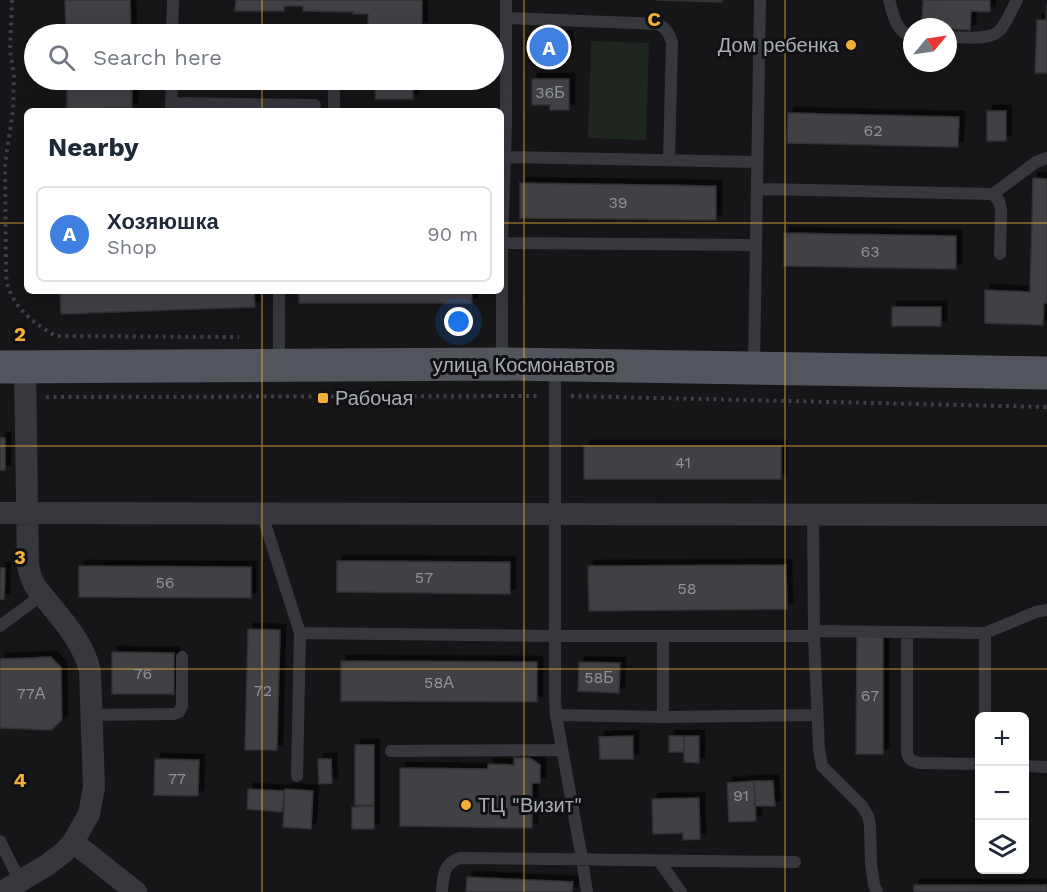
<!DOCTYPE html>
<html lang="en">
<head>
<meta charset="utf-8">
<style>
  :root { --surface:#fff; --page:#f2f2f3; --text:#1f2937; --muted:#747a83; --line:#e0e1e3; --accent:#0f766e }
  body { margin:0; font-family:"Work Sans",sans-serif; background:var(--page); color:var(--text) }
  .controls { position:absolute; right:18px; bottom:18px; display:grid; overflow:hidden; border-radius:9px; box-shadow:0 6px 24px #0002 }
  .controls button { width:54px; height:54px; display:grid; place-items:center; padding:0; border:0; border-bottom:2px solid var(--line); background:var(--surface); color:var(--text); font:30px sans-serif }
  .compass { position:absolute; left:903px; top:18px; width:54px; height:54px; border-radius:50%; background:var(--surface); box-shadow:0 6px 24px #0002; rotate:61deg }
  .you { position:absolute; left:459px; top:322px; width:21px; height:21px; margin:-15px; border:4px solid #fff; border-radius:50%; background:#1a73e8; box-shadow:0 0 0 9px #1a73e833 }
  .badge { display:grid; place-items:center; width:39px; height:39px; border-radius:50%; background:var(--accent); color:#fff; font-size:20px; font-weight:700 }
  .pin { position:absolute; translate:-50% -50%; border:3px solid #fff; box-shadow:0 2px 6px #0006 }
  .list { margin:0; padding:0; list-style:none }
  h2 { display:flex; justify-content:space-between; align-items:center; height:78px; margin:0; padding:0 24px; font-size:26px }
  h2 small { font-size:20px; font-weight:400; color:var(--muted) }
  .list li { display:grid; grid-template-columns:39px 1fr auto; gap:18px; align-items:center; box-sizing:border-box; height:96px; margin:0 12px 12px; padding:0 12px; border:2px solid var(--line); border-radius:9px }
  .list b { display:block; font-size:22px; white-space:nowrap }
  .list p { margin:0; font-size:20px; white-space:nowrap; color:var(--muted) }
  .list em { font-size:20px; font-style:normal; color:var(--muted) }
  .icon { flex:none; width:33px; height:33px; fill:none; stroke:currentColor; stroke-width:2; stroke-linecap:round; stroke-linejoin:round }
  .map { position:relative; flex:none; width:1047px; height:892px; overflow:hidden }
  .search { position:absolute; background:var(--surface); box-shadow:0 6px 24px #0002; left:24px; top:24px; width:480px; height:66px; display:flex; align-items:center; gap:15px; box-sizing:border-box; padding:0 21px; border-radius:33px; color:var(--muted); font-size:22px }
  .panel { position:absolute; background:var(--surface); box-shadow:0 6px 24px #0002; left:24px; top:108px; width:480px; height:186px; border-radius:9px }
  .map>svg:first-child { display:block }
  .green { fill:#1e261f }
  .building { fill:#404145; stroke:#303034; stroke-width:1.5; filter:url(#shadow) }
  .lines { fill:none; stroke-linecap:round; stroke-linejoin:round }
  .path { stroke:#3d3f44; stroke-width:4; stroke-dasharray:3 4.5; stroke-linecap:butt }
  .service { stroke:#37383d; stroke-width:12 }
  .minor { stroke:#37383d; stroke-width:22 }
  .primary { stroke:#53555c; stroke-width:33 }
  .grid { fill:none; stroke:#f2b134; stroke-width:1.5; stroke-opacity:0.55 }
  .poi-dot { fill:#f2b134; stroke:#111113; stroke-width:2 }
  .labels { text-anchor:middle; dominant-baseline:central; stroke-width:6; stroke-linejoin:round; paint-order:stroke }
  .number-label { font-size:16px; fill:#8e929b }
  .poi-label { font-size:20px; fill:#a8adb8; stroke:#111113; text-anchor:start }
  .street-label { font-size:20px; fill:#a8adb8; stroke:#111113 }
  .grid-label { font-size:20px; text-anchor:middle; font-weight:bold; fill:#f2b134; stroke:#111113; stroke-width:6; stroke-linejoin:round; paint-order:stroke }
</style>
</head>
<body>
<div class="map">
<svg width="1047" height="892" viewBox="0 0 1047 892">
  <defs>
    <filter id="shadow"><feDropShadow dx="5.5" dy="-5.5" stdDeviation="0" flood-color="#0009"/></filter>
  </defs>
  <rect width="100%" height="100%" fill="#161618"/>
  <path class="green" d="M591 41 649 43 646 140 588 138Z"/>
  <path class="building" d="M65 0H130L131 34H66Z
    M236 0H422V27H414V34H368V14H353V12L303 11V6H284V11H235Z
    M656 0H722V2Z
    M923 0H990V12L971 11 970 30 948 29V27H922Z
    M1047 3V73H1035L1037 20H1046Z
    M531 37H567L566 57H531Z
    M532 79H569V110H550V105H532Z
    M67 80H132V108L67 109Z
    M368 80H422V83H413V99H375L376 82H368Z
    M987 111H1006V141H987Z
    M788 113 959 117 958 147 787 143Z
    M1033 178 1047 179V303H1044L1043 325 985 323V290L1030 292Z
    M520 183 716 186V220L520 218Z
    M784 233 956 236V269L784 266Z
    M60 291H254L255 307 61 314Z
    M299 291H472V303H299Z
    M892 307H941V326H892Z
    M0 438H5V470H0Z
    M584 446H781V479H584Z
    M337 561 510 562V594L337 592Z
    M786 565 787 609 589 611 588 566Z
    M79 566 251 567V598L79 597Z
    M0 568H5L4 599H0Z
    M248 629 280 630 277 750H245Z
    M857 636 883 637V754H856Z
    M112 652 174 653V694H112Z
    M51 657 61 667 62 720 51 730 0 728V659Z
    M341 661 537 662V702L341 701Z
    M579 662 620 663 619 693 578 691Z
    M633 736V759H600L599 737Z
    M669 736H684V752H669Z
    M684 736H699V763L684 762Z
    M355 745H374V805H355Z
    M514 758H530L540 765V783H532V828L400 826V768L488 769V764L514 765Z
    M155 759 199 760 198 796 154 795Z
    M318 759H331L332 783 319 784Z
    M754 781H773L775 806H755Z
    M754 781 756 821 729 822 727 783Z
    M248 789 284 791 282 812 247 809Z
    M285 789 313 791 311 829 283 827Z
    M699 798 700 839 683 840V833L653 834 652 799Z
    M374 806V829H352V807Z
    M467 877 573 882 572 892H466Z
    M914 885H1047V892H914Z"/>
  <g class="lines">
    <path class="path" d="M12 0 10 50 14 77 13 110 5 164 6 273C7 303 31 322 56 336L239 337
      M571 396 1047 407
      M46 397 539 396"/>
    <path class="service" d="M889 0C894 15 895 32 912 36
      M506 18 658 24C666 28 669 33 672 42L669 160
      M173 30 327 33 329 34
      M172 34 173 0
      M948 37C962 37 991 41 1000 30 1007 22 1012 9 1017 0
      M171 103 315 105
      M171 111 172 80
      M334 111V80
      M505 157 757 162
      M757 189 993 194 999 201 1001 210 1000 254
      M993 194 1036 162 1047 158
      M501 243 756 245
      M279 291V364
      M502 362V243L506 125V0
      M555 365V697L556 715 582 859 587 892
      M754 367 760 0
      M262 514 300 633
      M813 515 814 636 819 749 822 766 862 806 868 816 870 825 871 864 874 885 877 892
      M0 626 42 595
      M815 631 985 633V716
      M907 632V753C909 760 912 761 919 763L980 764
      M985 633 1036 612 1047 610
      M91 715 174 714 179 712 182 706V657
      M556 715 663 717 817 715
      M663 717V636
      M391 751 562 750
      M1024 766 1047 767
      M297 776 300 633 555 636H814
      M0 841 20 881
      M659 861 681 892
      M442 892C443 877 443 863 460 858 572 859 683 861 795 862"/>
    <path class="minor" d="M0 513 1047 515
      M73 842 136 892
      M2 892 47 865 64 852 73 842 89 814 94 788 90 671C83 639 55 612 35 586L31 577 28 566 25 366"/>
    <path class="primary" d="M0 367 502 364 1047 373"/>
  </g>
  <path class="grid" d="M262 0V34M524 0V892M785 0V892M262 80V111M0 223H27M501 223H1047M262 291V892M0 446H1047M0 669H1047"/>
  <g class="poi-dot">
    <circle cx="851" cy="45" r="6"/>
    <rect x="317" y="392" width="12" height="12" rx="3"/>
    <circle cx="466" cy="805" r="6"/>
  </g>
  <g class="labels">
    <g class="number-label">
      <text x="550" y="92">36Б</text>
      <text x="873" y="130">62</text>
      <text x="618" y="202">39</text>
      <text x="870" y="251">63</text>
      <text x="683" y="462">41</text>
      <text x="424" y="577">57</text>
      <text x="165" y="582">56</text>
      <text x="687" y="588">58</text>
      <text x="143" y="673">76</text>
      <text x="599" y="677">58Б</text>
      <text x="439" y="682">58А</text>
      <text x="263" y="690">72</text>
      <text x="31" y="693">77А</text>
      <text x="870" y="695">67</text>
      <text x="177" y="778">77</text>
      <text x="741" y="795">91</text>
    </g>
    <g class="poi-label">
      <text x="839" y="45" text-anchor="end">Дом ребенка</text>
      <text x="335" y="398">Рабочая</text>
      <text x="478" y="805">ТЦ "Визит"</text>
    </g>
    <g class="street-label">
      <text x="524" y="365">улица Космонавтов</text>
    </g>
  </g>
  <g class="grid-label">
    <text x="654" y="26">C</text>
    <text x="20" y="341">2</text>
    <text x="20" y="564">3</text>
    <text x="20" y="787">4</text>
  </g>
</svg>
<div class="controls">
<button>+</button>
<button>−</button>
<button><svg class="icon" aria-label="layers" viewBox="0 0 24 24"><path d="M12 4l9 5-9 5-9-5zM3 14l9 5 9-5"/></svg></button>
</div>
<svg class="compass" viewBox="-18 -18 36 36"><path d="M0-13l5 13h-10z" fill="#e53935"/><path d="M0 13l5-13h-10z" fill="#747a83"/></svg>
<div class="you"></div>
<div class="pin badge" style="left:549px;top:47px;background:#3f7fe0">A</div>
<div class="search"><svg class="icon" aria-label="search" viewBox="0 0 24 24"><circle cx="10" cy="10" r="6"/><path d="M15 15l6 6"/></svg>Search here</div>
<section class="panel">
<h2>Nearby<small></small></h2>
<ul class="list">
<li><span class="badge" style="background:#3f7fe0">A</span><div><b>Хозяюшка</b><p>Shop</p></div><em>90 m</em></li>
</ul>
</section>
</div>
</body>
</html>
